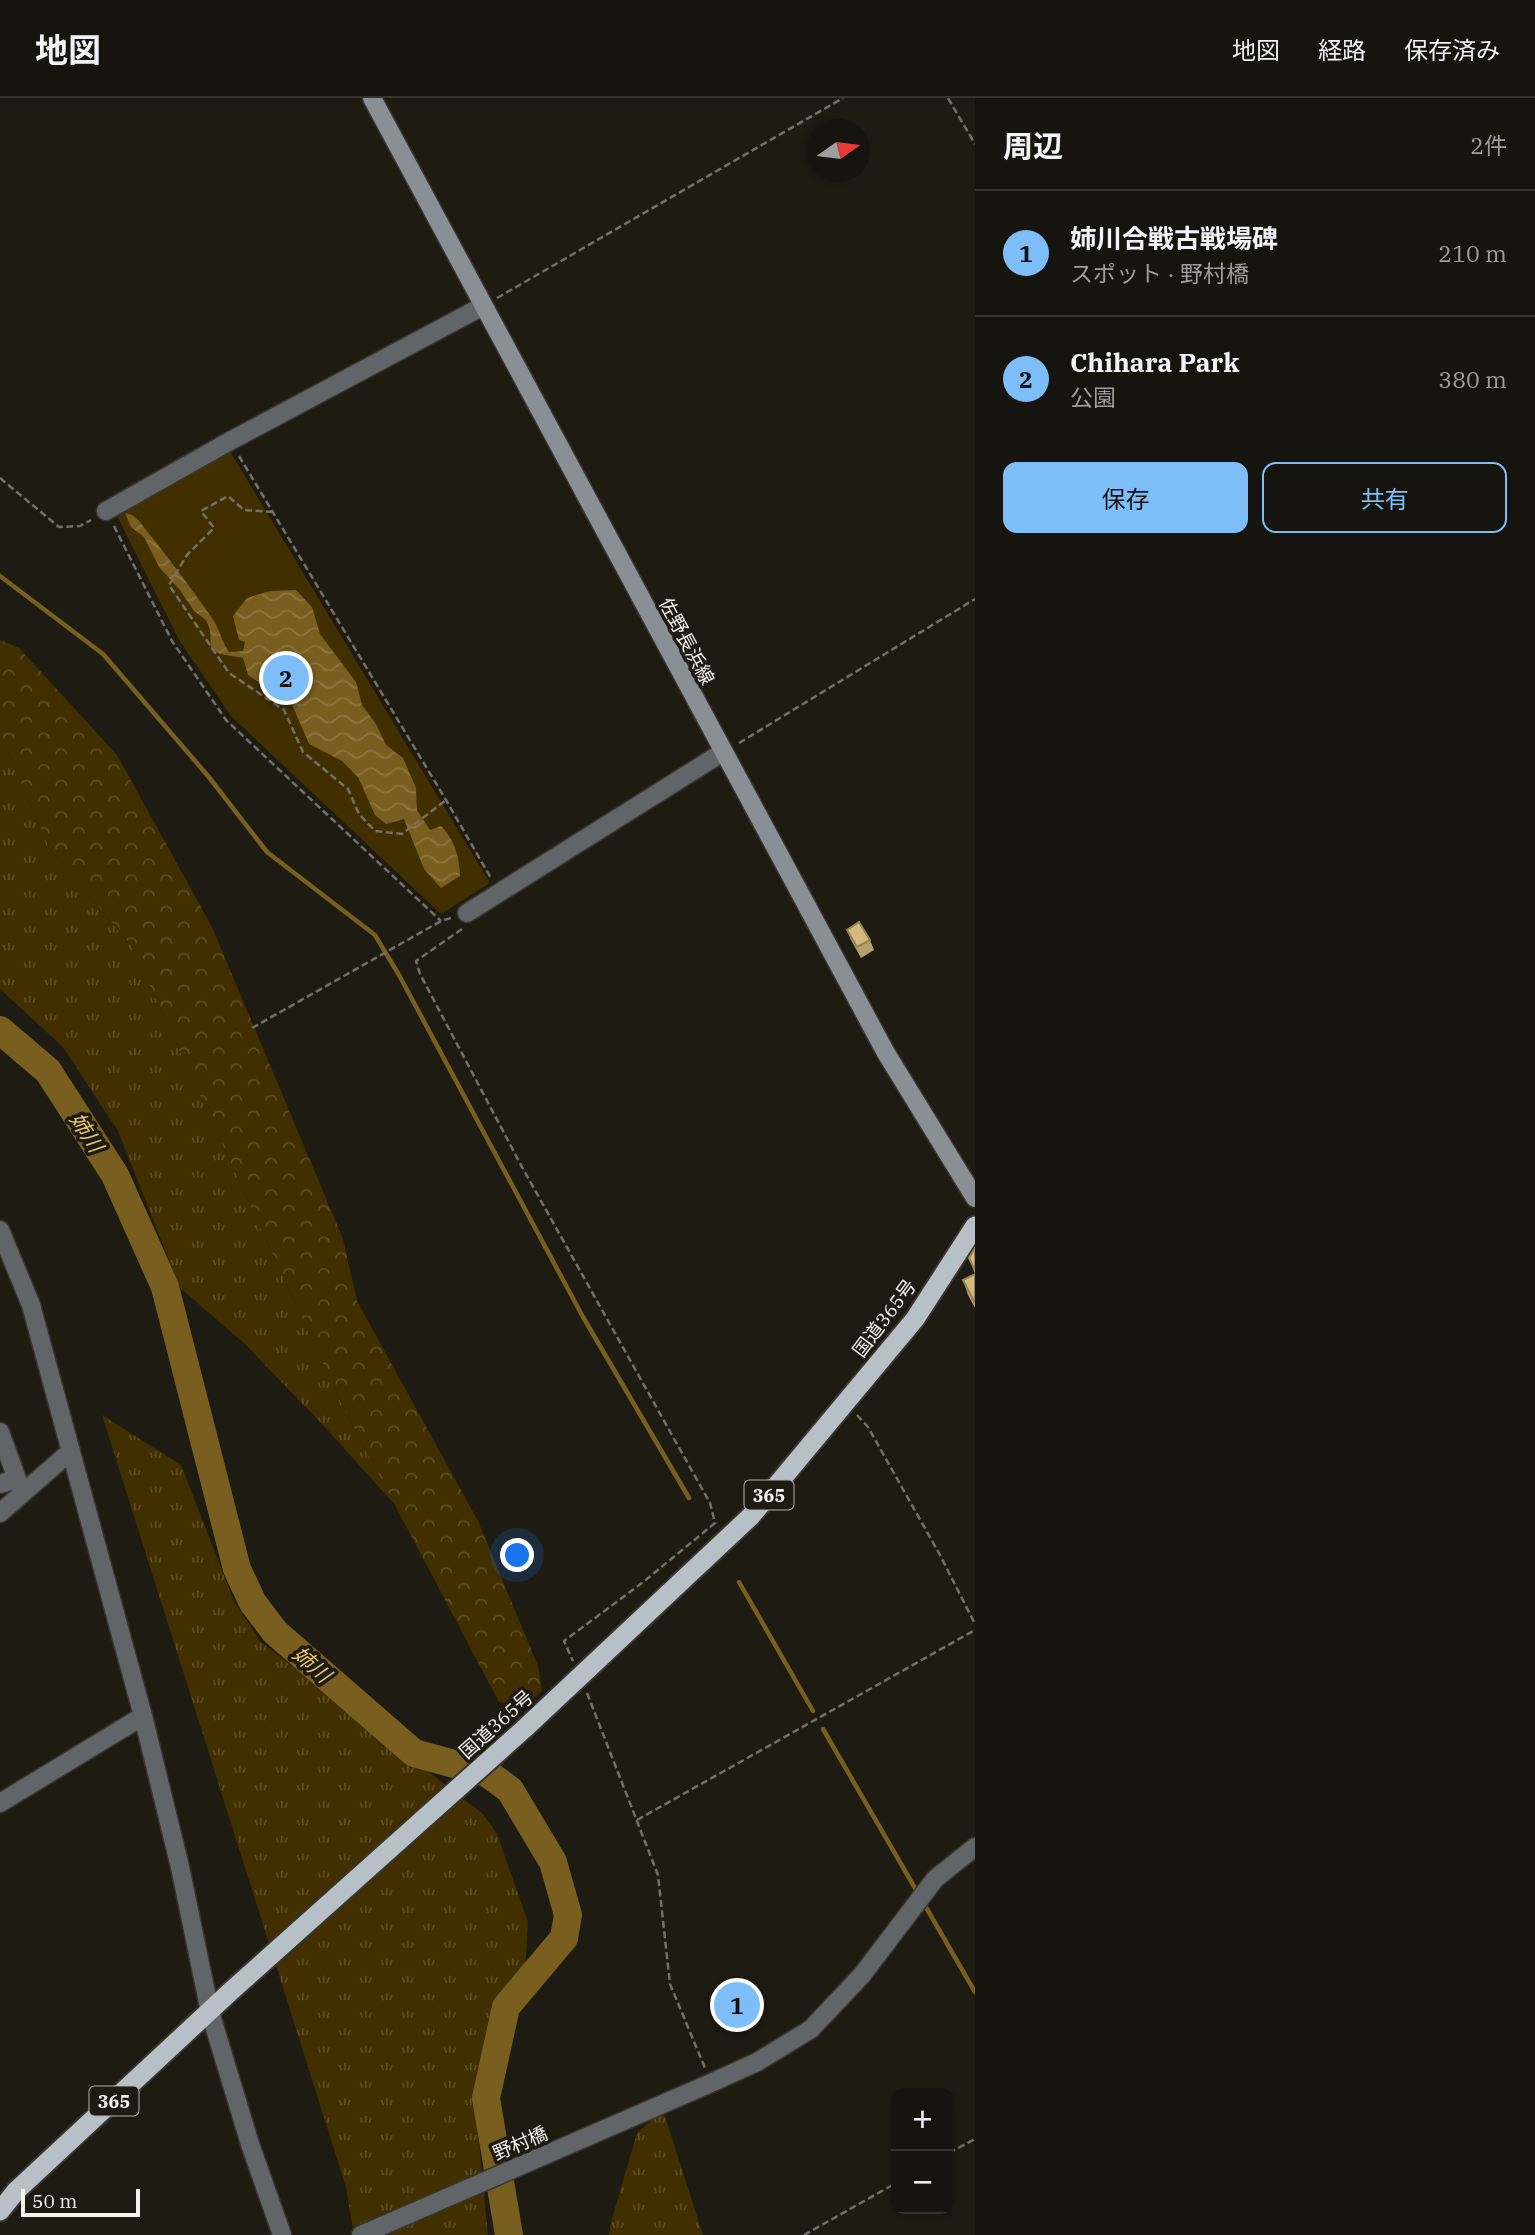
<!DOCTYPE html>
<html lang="ja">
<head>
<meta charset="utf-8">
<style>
  :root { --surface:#16140e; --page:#23211c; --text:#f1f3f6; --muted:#9e9e9e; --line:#35332e; --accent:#7dbef9 }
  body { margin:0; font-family:"IBM Plex Serif","Noto Sans JP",serif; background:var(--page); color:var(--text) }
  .controls { position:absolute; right:21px; bottom:21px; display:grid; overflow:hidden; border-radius:14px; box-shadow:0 4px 10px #0003 }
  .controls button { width:63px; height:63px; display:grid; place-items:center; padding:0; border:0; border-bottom:2px solid var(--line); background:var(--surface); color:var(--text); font:35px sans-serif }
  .compass { position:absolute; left:807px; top:21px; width:63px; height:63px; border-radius:50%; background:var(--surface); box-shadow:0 4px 10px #0003; rotate:76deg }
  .scale { position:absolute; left:21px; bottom:18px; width:119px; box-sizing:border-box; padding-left:7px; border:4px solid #f6f3ee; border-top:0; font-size:19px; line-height:24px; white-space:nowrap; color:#f6f3ee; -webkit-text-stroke:5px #1e1b13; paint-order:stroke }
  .you { position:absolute; left:518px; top:1458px; width:24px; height:24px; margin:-18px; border:5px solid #fff; border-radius:50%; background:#1a73e8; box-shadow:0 0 0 10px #1a73e833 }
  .badge { display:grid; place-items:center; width:46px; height:46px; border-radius:50%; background:var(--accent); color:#111; font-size:23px; font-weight:700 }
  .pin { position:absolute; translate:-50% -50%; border:4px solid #fff; box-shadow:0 2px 7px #0006 }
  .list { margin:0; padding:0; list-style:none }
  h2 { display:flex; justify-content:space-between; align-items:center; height:91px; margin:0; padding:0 28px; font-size:30px }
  h2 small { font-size:23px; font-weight:400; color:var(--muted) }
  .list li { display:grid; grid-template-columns:46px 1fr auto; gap:21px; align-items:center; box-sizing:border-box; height:126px; padding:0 28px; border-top:2px solid var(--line) }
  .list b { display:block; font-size:26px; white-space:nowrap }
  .list p { margin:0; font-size:23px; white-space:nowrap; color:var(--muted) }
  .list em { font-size:23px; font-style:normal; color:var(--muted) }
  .actions { display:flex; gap:14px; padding:21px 28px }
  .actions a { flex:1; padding:16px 0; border:2px solid var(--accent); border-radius:14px; text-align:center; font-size:24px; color:var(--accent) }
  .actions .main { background:var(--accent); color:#111 }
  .map { position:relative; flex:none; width:975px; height:2137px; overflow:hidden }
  header { display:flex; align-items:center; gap:42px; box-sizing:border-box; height:98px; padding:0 35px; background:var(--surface); border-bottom:2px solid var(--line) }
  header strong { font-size:33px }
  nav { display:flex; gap:38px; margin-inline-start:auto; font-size:24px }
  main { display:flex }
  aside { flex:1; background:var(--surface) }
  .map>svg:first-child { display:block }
  .grass { fill:url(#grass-tufts) }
  .forest { fill:url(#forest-crowns) }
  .green { fill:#412f00 }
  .water { fill:url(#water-waves) }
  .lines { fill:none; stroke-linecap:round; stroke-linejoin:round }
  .stream { stroke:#795f1f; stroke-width:4.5 }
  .river { stroke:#795f1f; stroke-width:28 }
  .minor-casing { stroke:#38352d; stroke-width:21 }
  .tertiary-casing { stroke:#38352d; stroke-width:21 }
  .secondary-casing { stroke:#38352d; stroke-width:21 }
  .trunk-casing { stroke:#38352d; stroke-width:23 }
  .path { stroke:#737069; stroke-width:2.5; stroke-dasharray:7 3.5; stroke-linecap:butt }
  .minor { stroke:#616568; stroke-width:18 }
  .tertiary { stroke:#616568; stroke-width:18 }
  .secondary { stroke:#898f94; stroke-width:18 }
  .trunk { stroke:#b7bfc7; stroke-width:19 }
  .wall { fill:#b8a06a }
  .building { fill:#d6ba7b; stroke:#968256; stroke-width:2 }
  .labels { text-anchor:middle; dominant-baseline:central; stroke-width:7; stroke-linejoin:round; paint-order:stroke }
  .shield { fill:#1e1b13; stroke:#b5b2ac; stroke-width:2 }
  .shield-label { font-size:18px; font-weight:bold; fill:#f6f3ee }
  .street-label { font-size:19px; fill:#f6f3ee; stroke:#1e1b13 }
  .water-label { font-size:21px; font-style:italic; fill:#ebc46b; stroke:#1e1b13 }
</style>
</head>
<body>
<header>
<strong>地図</strong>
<nav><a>地図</a><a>経路</a><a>保存済み</a></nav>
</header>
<main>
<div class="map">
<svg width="975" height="2137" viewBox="0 0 975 2137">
  <defs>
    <pattern id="grass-tufts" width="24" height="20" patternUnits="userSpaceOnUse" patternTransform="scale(1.75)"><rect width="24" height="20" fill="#412f00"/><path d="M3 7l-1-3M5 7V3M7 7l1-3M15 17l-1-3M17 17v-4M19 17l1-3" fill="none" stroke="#5d4e26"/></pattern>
    <pattern id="forest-crowns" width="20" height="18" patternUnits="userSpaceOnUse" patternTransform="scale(1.75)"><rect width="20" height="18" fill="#412f00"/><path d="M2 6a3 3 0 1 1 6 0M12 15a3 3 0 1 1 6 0" fill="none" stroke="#5d4e26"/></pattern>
    <pattern id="water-waves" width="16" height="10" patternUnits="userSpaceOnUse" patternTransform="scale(1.75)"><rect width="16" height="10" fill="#795f1f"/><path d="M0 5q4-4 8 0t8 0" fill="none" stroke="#8d7640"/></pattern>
  </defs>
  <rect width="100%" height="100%" fill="#1e1b13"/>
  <path class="grass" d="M0 635 49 750 131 847 341 1305 395 1407 324 1328 244 1245 180 1190 118 1033 63 949 0 891Z
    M102 1317 181 1367 234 1503 261 1544 483 1716 497 1736 528 1824 525 1875 493 1915 476 2015 488 2137H354L346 2089Z
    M663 2012 703 2137H609L611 2124 637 2035Z"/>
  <path class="forest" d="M0 542 19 550 117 657 212 829 343 1141 357 1203 478 1423 538 1568 542 1593 523 1608 499 1604 341 1305 131 847 49 750 0 635Z"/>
  <path class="green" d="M228 350 490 785 441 816 231 618 179 542 116 416Z"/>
  <path class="water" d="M125 415 132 417 139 423C165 455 189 487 212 520 220 531 221 543 229 554L243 553 245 544 239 542 233 518 247 500 270 493 296 492 312 509 320 536 356 584 362 607 376 626 386 647 403 660 416 690 417 712 430 732 441 728C455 743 459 757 460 778L441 790 424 771 404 721 386 726 375 717 358 679 342 663 309 646 290 602 283 600 248 577 243 560 220 556 211 550 210 532 206 522 194 513 180 492 159 469 144 439 131 429Z"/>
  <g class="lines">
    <path class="stream" d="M0 478 103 556 208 678 267 754 375 837 399 877 583 1219 689 1400
      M739 1484 813 1613
      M823 1631 919 1797
      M923 1804 975 1894"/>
    <path class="river" d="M0 932 48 973 115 1077 165 1189 237 1471 253 1505 275 1534 414 1655 487 1675 510 1692 553 1764 568 1817 564 1840 506 1909 486 2000 509 2137"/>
    <defs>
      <path id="minor" d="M106 413 230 343 483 208
        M467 815 723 654
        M0 1132 31 1207 143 1618 180 1769 210 1914 250 2046 282 2137
        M0 1334 17 1381 0 1386
        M0 1415 71 1353
        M0 1705 143 1618"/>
      <path id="tertiary" d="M361 2137 711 1985 757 1964 811 1931 862 1877 935 1781 975 1749"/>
      <path id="secondary" d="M372 0 886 955 975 1100"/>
      <path id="trunk" d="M0 2113 16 2093 230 1894 524 1631 751 1418 915 1221 975 1128"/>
    </defs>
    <use href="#minor" class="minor-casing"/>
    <use href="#tertiary" class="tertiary-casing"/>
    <use href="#secondary" class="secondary-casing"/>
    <use href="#trunk" class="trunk-casing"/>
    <path class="path" d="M948 0 975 46
      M497 200 843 0
      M239 358 446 702 492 782
      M0 380 59 429 80 428 91 422
      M273 414 244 412 228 398 201 413 214 430 187 457 169 487 229 575 284 612 303 654 348 691 359 716 375 733 402 736 446 702
      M114 428 172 543 226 622 441 823
      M739 645 975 501
      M462 831 416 863 420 876 522 1069 710 1405 715 1425 642 1485 564 1543 573 1563
      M252 930 441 823 451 820
      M857 1317 868 1329 940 1457 975 1526
      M587 1595 658 1777 670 1886 705 1970
      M637 1722 975 1532
      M949 2055 975 2041
      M804 2137 896 2085"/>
    <use href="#minor" class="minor"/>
    <use href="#tertiary" class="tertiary"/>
    <use href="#secondary" class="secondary"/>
    <use href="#trunk" class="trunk"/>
  </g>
  <path class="wall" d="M847 832 870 842 874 852 861 860 851 842Z
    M975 1150V1210L968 1197 963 1182 975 1176 969 1160Z"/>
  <path class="building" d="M859 824 870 842 857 849 847 832Z
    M975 1150V1172L969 1160Z
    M975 1176V1205L963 1182Z"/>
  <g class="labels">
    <g class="shield">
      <rect x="744.5" y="1382.5" width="49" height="29" rx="5"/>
      <rect x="89.5" y="1988.5" width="49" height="29" rx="5"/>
    </g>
    <g class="shield-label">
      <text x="769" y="1397">365</text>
      <text x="114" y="2003">365</text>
    </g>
    <g class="street-label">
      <text transform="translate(687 543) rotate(62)">佐野長浜線</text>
      <text transform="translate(884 1220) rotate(-53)">国道365号</text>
      <text transform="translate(496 1626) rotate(-42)">国道365号</text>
      <text transform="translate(520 2045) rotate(-23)">野村橋</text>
    </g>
    <g class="water-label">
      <text transform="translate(87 1034) rotate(57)">姉川</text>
      <text transform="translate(312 1566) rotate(41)">姉川</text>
    </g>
  </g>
</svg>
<div class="controls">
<button>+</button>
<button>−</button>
</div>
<svg class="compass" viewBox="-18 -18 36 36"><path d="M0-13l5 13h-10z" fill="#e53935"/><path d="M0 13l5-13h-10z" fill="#9e9e9e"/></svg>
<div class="scale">50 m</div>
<div class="you"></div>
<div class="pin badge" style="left:737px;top:1907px">1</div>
<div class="pin badge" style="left:286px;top:580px">2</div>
</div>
<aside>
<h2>周辺<small>2件</small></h2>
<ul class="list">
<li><span class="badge">1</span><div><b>姉川合戦古戦場碑</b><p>スポット · 野村橋</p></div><em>210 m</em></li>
<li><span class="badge">2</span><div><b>Chihara Park</b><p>公園</p></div><em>380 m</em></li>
</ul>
<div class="actions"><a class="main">保存</a><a>共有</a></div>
</aside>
</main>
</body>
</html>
